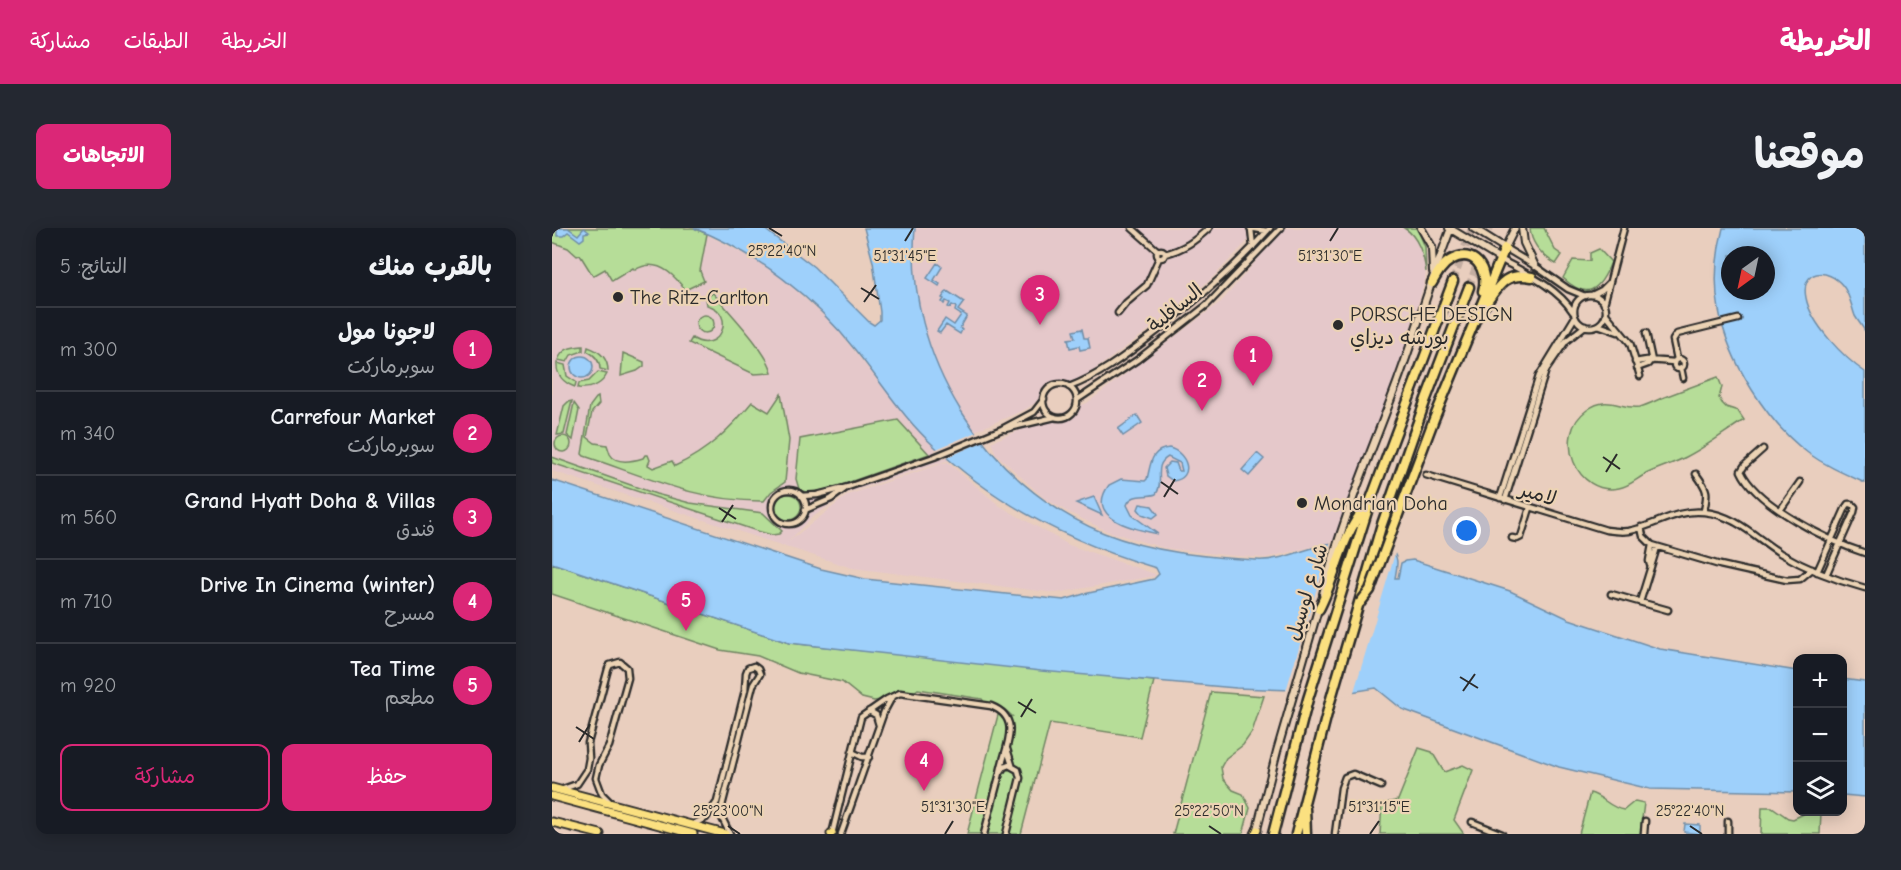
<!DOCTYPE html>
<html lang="ar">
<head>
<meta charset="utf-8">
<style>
  :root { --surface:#171b24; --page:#242831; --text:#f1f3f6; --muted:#9ea1a6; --line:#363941; --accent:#db2777 }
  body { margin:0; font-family:"Comic Neue","Playpen Sans Arabic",sans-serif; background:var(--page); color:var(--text); direction:rtl }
  .controls { position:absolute; right:18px; bottom:18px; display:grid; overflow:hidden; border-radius:12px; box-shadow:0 3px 15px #0003 }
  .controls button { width:54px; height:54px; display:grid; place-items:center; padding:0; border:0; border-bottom:2px solid var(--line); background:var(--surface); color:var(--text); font:30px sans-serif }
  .compass { position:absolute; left:1169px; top:18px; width:54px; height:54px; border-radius:50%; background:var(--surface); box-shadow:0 3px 15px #0003; rotate:213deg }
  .you { position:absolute; left:915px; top:303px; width:21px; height:21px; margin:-15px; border:4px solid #fff; border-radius:50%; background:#1a73e8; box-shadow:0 0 0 9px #1a73e833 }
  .badge { display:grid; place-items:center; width:39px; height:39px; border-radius:50%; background:var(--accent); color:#fff; font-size:20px; font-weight:700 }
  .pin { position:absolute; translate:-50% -50px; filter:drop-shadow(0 2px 3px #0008) }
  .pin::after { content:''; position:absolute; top:32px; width:21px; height:18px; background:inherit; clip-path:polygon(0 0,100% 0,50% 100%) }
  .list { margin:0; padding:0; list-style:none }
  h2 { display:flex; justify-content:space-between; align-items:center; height:78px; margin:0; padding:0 24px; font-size:26px }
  h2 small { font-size:20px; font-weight:400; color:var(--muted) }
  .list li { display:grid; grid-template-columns:39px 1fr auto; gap:18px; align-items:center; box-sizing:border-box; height:84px; padding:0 24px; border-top:2px solid var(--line) }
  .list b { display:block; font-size:22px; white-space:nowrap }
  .list p { margin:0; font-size:20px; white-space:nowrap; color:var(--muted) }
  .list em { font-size:20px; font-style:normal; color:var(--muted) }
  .actions { display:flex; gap:12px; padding:18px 24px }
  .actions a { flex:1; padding:14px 0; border:2px solid var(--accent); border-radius:12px; text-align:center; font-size:21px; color:var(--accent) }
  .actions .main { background:var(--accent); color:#fff }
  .icon { flex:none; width:33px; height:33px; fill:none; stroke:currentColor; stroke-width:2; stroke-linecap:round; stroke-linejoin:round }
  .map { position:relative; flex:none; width:1313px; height:606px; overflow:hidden; direction:ltr; border-radius:12px }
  header { display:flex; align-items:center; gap:36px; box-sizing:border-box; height:84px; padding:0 30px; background:var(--accent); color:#fff }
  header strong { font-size:28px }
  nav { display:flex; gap:33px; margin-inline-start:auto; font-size:21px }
  .intro { display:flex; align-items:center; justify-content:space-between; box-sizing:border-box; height:144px; padding:0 36px }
  h1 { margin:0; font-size:42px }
  .button { padding:15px 27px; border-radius:12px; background:var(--accent); color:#fff; font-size:21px; font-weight:700 }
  main { display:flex; gap:36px; padding:0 36px }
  aside { flex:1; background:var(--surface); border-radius:12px; box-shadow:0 3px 15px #0003 }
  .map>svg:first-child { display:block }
  .built { fill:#e5c8ca }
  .green { fill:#b6dd98; stroke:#708462; stroke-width:1.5 }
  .water { fill:#9ed0fb; stroke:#708ea8; stroke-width:1.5; fill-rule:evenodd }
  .pier { fill:#e9cebe }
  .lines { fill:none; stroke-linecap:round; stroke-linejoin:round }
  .highway-tunnel { stroke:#c3ada1; stroke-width:8; stroke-dasharray:8 4; stroke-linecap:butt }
  .street-casing { stroke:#2b2b2b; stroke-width:9 }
  .secondary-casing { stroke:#2b2b2b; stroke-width:10 }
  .primary-casing { stroke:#2b2b2b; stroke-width:11 }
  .highway-casing { stroke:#2b2b2b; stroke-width:13 }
  .street { stroke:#ecd3b4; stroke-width:4.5 }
  .secondary { stroke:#ecd3b4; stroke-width:6 }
  .primary { stroke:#fbe080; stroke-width:7 }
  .highway { stroke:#fbe080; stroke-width:8 }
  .highway-bridge-casing { stroke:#2b2b2b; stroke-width:13; stroke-linecap:butt }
  .highway-bridge { stroke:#fbe080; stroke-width:8 }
  .ticks { fill:none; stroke:#2b2b2b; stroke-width:2 }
  .poi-dot { fill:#2b2b2b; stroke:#ecd3b4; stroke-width:2 }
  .labels { text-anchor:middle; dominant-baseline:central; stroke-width:4.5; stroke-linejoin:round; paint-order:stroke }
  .poi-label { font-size:20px; fill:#2b2b2b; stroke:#ecd3b4; text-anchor:start }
  .street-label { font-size:20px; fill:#2b2b2b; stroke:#ecd3b4 }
  .ticks-label { font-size:15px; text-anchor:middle; fill:#2b2b2b; stroke:#ecd3b4; stroke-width:4.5; stroke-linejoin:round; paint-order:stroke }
</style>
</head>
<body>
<header>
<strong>الخريطة</strong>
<nav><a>الخريطة</a><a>الطبقات</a><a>مشاركة</a></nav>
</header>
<div class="intro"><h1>موقعنا</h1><a class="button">الاتجاهات</a></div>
<main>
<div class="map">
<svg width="1313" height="606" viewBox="0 0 1313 606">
  <rect width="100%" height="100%" fill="#e9cebe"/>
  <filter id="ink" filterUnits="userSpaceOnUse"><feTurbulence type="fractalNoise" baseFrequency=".0167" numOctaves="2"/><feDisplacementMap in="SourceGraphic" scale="12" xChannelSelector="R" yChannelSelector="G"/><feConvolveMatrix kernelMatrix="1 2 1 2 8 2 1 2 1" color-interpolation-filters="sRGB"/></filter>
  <g filter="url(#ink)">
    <path class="built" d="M0 0H142L202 31 228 48 281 96 365 202 397 232 295 265 258 291 236 314 296 267 395 234 448 278 517 317 603 346V348L504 365 300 340 0 243Z
      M363 0H708L661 49 618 86 533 149 520 154 503 153 497 157 483 175 474 181 423 203 399 167 385 138 375 108 367 77 363 40Z
      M732 0H862L875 27 873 52 847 139 785 313 713 330 673 327 612 320 555 303 514 283 492 270 444 226 439 214 535 175 670 73Z"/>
    <path class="green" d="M0 0H142L155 6 148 43 152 53 133 62C121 45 104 29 83 42L81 40 60 53 53 41 41 48 28 27 25 28 16 20 0 14Z
      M852 0H865L873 19 874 44C872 28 866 8 852 0Z
      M978 0H992L1003 22 1010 27 1004 36C991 28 979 17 978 0Z
      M1047 21 1059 34C1048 62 1036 73 1011 50L1021 32 1038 33V25Z
      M161 65C176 83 217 125 220 145L202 146 137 115 140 110C168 128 186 85 155 77L154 70Z
      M144 96a9 9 0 1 1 18 0a9 9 0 1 1-18 0Z
      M31 118V123L19 127 15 134 6 132C11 120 19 119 31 118Z
      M36 119C48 123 56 130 56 143L48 141C48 132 43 127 35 123Z
      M71 125 92 134V138L85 143 69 148Z
      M5 135 13 137 15 148 24 154 23 159C12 155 4 147 5 135Z
      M46 144 55 146C49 158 39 161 26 160L27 155 37 153Z
      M1166 149 1170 159 1167 170 1170 175 1174 179 1186 183 1192 192C1173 204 1154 219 1134 229 1121 236 1105 240 1092 247 1083 252 1077 258 1067 260 1024 269 1000 207 1035 182 1057 166 1068 182 1088 179 1095 177 1103 173 1110 170 1128 163 1147 156 1166 149Z
      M229 166 237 212 233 254 219 264 212 273C145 274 93 248 32 228L30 226 38 178 44 170 46 169 47 176 40 184 35 209 43 215 55 217C56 220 57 223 58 226 64 237 81 233 91 230L93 227H96L98 232 96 237 101 240 120 233 123 238C156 223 178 201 200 174L217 184Z
      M20 173 12 206 5 207 12 178 16 174Z
      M22 175 27 182 21 212 15 207Z
      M346 192 377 226 278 261 255 265 247 261 244 251 248 211Z
      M3 216a8 8 0 1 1 16 0a8 8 0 1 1-16 0Z
      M0 229 104 266 138 275 211 285 230 303 227 306 220 307 205 303 0 235Z
      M223 279a13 13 0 1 1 26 0a13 13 0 1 1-26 0Z
      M0 335 237 415 602 453 588 509 498 495 469 606H415L446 487 460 488C451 479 445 476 432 474L430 471 366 461 363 463 345 462 329 472 322 473 310 470 290 454 246 445 206 428 168 422 0 366Z
      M659 464 712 468 700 504 691 517 674 530 669 539 671 551 681 562 691 566 698 580 691 606H621Z
      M867 520 880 524 892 544 911 537 921 542 902 592 912 606H828L830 576 846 572Z
      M1038 565C1051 568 1057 580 1072 582L1083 573 1092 575 1088 606H1027Z
      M1210 579H1220L1236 590 1241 591 1256 584H1269L1268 606H1209Z"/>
    <path class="water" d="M1 0H16L26 7 32 0 37 4 32 5V10L28 13 16 4 11 8H5V2Z
      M142 0H211L262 39 317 94 322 97 328 92V84L321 34 312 0H363C352 128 433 257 552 305 600 324 652 329 704 332 734 334 763 314 793 314 807 313 824 318 838 320 848 330 845 338 843 350H846L849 335 853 333 861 332 958 363 1017 391 1108 421 1245 443V564L1098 561 1007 539 850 481 824 460 799 464 684 460 489 443 237 415 0 335V252L269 341 313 351 512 372 532 366 602 351 607 346 604 340C521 315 445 278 382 218 351 190 330 155 304 123 262 69 205 25 142 0Z
      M1171 0H1313V103C1310 98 1306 93 1303 88 1299 77 1298 67 1291 58 1276 39 1248 41 1254 70 1259 96 1291 129 1313 144V255C1293 246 1274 238 1256 225 1215 195 1176 132 1167 82 1162 55 1164 27 1171 0ZM1178 27H1214V63H1178Z
      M385 35 390 39 382 52 388 56 387 58 375 50Z
      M395 63 412 74 406 82 415 88 408 100 410 102 408 106 394 97 388 105 385 103 393 91 402 97 409 87 403 83 404 79 400 77 398 80 396 79 398 75 394 73 392 76 390 74 392 71 390 70Z
      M530 101 532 110H536L538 120 528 122 527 118 518 120 516 111 523 110 521 103Z
      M19 139a11 11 0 1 1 22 0a11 11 0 1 1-22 0Z
      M585 187 590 195 571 208 566 201Z
      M617 220C635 224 644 250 621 253L614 248 612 240 618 234 624 235 627 243H630L628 235 616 229C600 238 613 254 604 266 594 270 580 264 575 277L580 287 606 306C583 301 532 291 557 257L569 251 593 253 595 251C599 236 598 222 617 220Z
      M705 225 712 231 697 248 690 242Z
      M542 269 550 287 524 275Z
      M588 276 600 278 606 286 601 290 590 286 586 281Z
      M1290 451 1313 454V569L1291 567Z
      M1133 596 1148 597V606L1132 604Z"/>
    <path class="pier" d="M427 203 434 212 392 231 382 222Z
      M793 311 831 314 844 322 801 467 733 466 779 313Z"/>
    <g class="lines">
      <path class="highway-tunnel" d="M901 53 920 0
        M917 59 938 0"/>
      <defs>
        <path id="street" d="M580 0 606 23
          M698 0 715 3
          M699 1 701 19
          M953 20 983 38 1016 61 1033 68
          M605 26a4 4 0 1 1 8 0a4 4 0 1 1-8 0Z
          M613 26C632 21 643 13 657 0
          M948 31C973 45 1005 59 1021 84
          M1022 83a16 16 0 1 1 32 0a16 16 0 1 1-32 0Z
          M1040 67 1050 62 1057 55
          M1052 76 1072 0
          M566 85 574 75 595 57 607 30
          M1054 86 1078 115 1088 148
          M1046 97 1066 104
          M1094 105 1100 133
          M1122 136a5 5 0 1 1 10 0a5 5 0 1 1-10 0Z
          M1125 131 1121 112 1125 106 1186 91
          M1083 134 1095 132 1122 134
          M1085 140 1096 136 1098 133
          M1129 140 1131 150
          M491 173a17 17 0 1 1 34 0a17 17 0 1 1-34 0Z
          M517 159C547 148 574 127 599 108 641 75 682 41 718 0
          M525 172 585 132 655 77 729 0
          M453 201 503 189
          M1211 221 1193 237 1189 243C1204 277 1278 314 1313 325
          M1144 246C1156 262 1156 264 1152 283
          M874 247 1054 302C1061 303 1070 304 1077 303 1103 298 1124 281 1152 284 1183 287 1203 309 1228 325 1255 341 1283 352 1313 360
          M220 279a17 17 0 1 1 34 0a17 17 0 1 1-34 0Z
          M249 268 265 267 296 259 382 229 450 201 482 184 492 171
          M948 270 987 148 1023 89
          M953 272 994 142 1014 113 1033 98
          M1229 281 1248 254
          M253 282 279 271 294 260
          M1089 299 1091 308 1100 317 1168 337 1235 352 1248 351 1260 341
          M960 310 965 311 969 309 978 280
          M1098 337 1097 333 1100 317
          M1265 344 1294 279 1296 276H1300L1303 279 1302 284 1274 347
          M1059 366 1116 382
          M1088 374 1105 319
          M317 483 324 487 327 497
          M455 521 460 537
          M300 524 310 529H317
          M11 561 25 556 35 541 37 530 36 515 56 441 58 437 68 434 75 440 76 450 57 518 47 537 44 550 50 566 59 575
          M920 594 950 606
          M139 597 154 590 165 574 193 462 194 445 196 440 202 438 206 441 208 446 201 457 170 578V590L178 606
          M280 606 309 489 335 471 348 465 439 478C472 491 452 520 448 545
          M289 606 332 484 339 471
          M432 606 448 545 452 539 457 537 466 542 468 550 454 606
          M783 606 789 560 793 549 801 546 829 558
          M1092 606 1093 593
          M1176 606V593"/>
        <path id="secondary" d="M869 0 880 19 881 44
          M897 0 948 31
          M921 0 953 20 963 0
          M970 0 972 15 983 38
          M771 366C789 293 819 225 845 155 864 104 879 51 899 0
          M704 605 725 523 767 378"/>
        <path id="primary" d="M0 560 173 606
          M0 568 141 606
          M0 594 48 606
          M279 606 280 605
          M703 606 705 602"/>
        <path id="highway" d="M880 55C885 46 890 37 899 32 922 19 937 42 931 63
          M933 77C947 57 953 44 980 49
          M841 300 882 191 953 20
          M767 381C784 349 789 307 814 279
          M753 580 754 606
          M721 606 756 471 818 274 901 53
          M744 606 778 474 829 299 874 171 917 59"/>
      </defs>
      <use href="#street" class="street-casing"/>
      <use href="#secondary" class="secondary-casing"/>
      <use href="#primary" class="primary-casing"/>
      <use href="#highway" class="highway-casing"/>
      <use href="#street" class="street"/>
      <use href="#secondary" class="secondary"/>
      <use href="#primary" class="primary"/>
      <use href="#highway" class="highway"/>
      <defs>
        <path id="highway-bridge" d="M808 375 818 362 841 300"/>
      </defs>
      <use href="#highway-bridge" class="highway-bridge-casing"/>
      <use href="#highway-bridge" class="highway-bridge"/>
    </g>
  </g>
  <path class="ticks" d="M217 0 230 8M353 13 361 0M778 13 786 0M309 60 327 71M312 74 324 57M1051 229 1068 241M1054 244 1065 226M609 254 626 266M612 269 623 251M167 280 184 291M170 294 181 277M908 449 926 460M911 463 923 446M466 474 484 485M469 489 480 471M24 499 42 511M27 514 38 496M176 598 188 606M657 598 669 606M1138 598 1150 606M393 606 401 593M818 606 827 593"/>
  <g class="poi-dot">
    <circle cx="66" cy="69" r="6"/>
    <circle cx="786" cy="97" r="6"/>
    <circle cx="750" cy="275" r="6"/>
  </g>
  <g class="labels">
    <g class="poi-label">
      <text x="78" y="69">The Ritz-Carlton</text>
      <text x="798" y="86">PORSCHE DESIGN<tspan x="798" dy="23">بورشه ديزاي</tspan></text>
      <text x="762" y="275">Mondrian Doha</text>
    </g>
    <g class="street-label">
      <text transform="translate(623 80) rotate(-39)">السافلية</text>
      <text transform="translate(986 266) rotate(17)">لامير</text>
      <text transform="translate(755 364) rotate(-73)">شارع لوسيل</text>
    </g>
  </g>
  <g class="ticks-label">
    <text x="230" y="28">25°22'40"N</text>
    <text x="353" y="33">51°31'45"E</text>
    <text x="778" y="33">51°31'30"E</text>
    <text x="401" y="584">51°31'30"E</text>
    <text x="827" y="584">51°31'15"E</text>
    <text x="176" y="588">25°23'00"N</text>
    <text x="657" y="588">25°22'50"N</text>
    <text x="1138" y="588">25°22'40"N</text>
  </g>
</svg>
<div class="controls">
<button>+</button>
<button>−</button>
<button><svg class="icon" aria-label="layers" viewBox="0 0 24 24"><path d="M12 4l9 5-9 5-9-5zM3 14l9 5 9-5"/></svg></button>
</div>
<svg class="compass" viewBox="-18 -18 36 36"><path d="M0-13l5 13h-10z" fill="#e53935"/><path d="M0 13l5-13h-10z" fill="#9ea1a6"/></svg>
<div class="you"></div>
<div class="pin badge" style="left:701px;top:158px">1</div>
<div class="pin badge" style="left:650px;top:183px">2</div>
<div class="pin badge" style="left:488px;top:97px">3</div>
<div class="pin badge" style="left:372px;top:563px">4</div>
<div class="pin badge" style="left:134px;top:403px">5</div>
</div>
<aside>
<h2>بالقرب منك<small>النتائج: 5</small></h2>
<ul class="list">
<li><span class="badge">1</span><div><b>لاجونا مول</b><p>سوبرماركت</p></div><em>300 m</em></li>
<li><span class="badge">2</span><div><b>Carrefour Market</b><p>سوبرماركت</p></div><em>340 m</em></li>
<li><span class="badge">3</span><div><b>Grand Hyatt Doha &amp; Villas</b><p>فندق</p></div><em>560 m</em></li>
<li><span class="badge">4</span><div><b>Drive In Cinema (winter)</b><p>مسرح</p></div><em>710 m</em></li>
<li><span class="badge">5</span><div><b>Tea Time</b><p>مطعم</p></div><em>920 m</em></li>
</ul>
<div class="actions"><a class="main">حفظ</a><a>مشاركة</a></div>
</aside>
</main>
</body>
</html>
